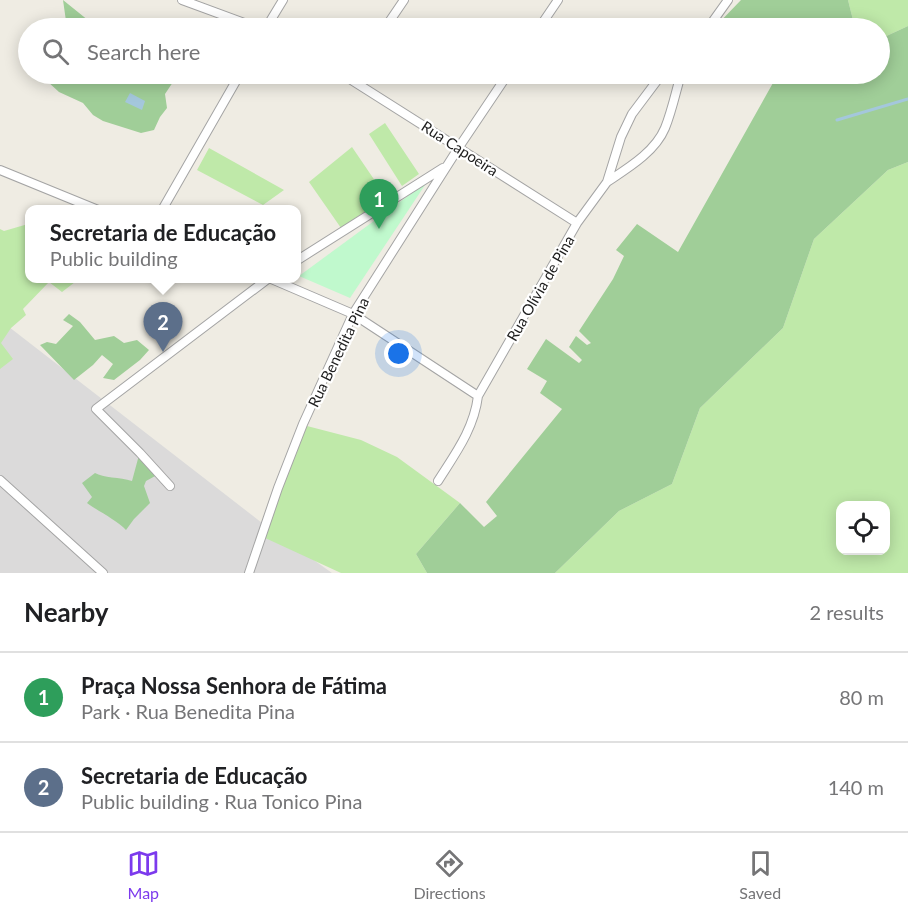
<!DOCTYPE html>
<html lang="en">
<head>
<meta charset="utf-8">
<style>
  :root { --surface:#fff; --page:#f6f6f6; --text:#202124; --muted:#757577; --line:#e0e0e0; --accent:#7c3aed }
  body { margin:0; font-family:Lato,sans-serif; background:var(--page); color:var(--text) }
  .controls { position:absolute; right:18px; bottom:18px; display:grid; overflow:hidden; border-radius:12px; box-shadow:0 3px 15px #0003 }
  .controls button { width:54px; height:54px; display:grid; place-items:center; padding:0; border:0; border-bottom:2px solid var(--line); background:var(--surface); color:var(--text); font:30px sans-serif }
  .you { position:absolute; left:399px; top:354px; width:21px; height:21px; margin:-15px; border:4px solid #fff; border-radius:50%; background:#1a73e8; box-shadow:0 0 0 9px #1a73e833 }
  .badge { display:grid; place-items:center; width:39px; height:39px; border-radius:50%; background:var(--accent); color:#fff; font-size:20px; font-weight:700 }
  .pin { position:absolute; translate:-50% -50px; filter:drop-shadow(0 2px 3px #0008) }
  .pin::after { content:''; position:absolute; top:32px; width:21px; height:18px; background:inherit; clip-path:polygon(0 0,100% 0,50% 100%) }
  .popup { position:absolute; left:25px; top:205px; width:276px; height:78px; box-sizing:border-box; display:grid; place-content:center; border-radius:12px; background:var(--surface); filter:drop-shadow(0 2px 4px #0005); font-size:20px; white-space:nowrap; color:var(--muted) }
  .popup b { font-size:22px; color:var(--text) }
  .popup::after { content:''; position:absolute; left:50%; top:100%; margin-left:-12px; border:12px solid transparent; border-top-color:var(--surface) }
  .list { margin:0; padding:0; list-style:none }
  h2 { display:flex; justify-content:space-between; align-items:center; height:78px; margin:0; padding:0 24px; font-size:26px }
  h2 small { font-size:20px; font-weight:400; color:var(--muted) }
  .list li { display:grid; grid-template-columns:39px 1fr auto; gap:18px; align-items:center; box-sizing:border-box; height:90px; padding:0 24px; border-top:2px solid var(--line) }
  .list b { display:block; font-size:22px; white-space:nowrap }
  .list p { margin:0; font-size:20px; white-space:nowrap; color:var(--muted) }
  .list em { font-size:20px; font-style:normal; color:var(--muted) }
  .icon { flex:none; width:33px; height:33px; fill:none; stroke:currentColor; stroke-width:2; stroke-linecap:round; stroke-linejoin:round }
  .map { position:relative; flex:none; width:908px; height:573px; overflow:hidden }
  .search { position:absolute; background:var(--surface); box-shadow:0 3px 15px #0003; left:18px; right:18px; top:18px; height:66px; display:flex; align-items:center; gap:15px; box-sizing:border-box; padding:0 21px; border-radius:33px; color:var(--muted); font-size:22px }
  .sheet { height:258px; background:var(--surface) }
  nav { display:flex; justify-content:space-around; align-items:center; box-sizing:border-box; height:84px; border-top:2px solid var(--line); background:var(--surface); font-size:16px; color:var(--muted) }
  nav a { display:grid; justify-items:center; gap:3px }
  nav .on { color:var(--accent) }
  .map>svg:first-child { display:block }
  .residential { fill:#dbdada }
  .grass { fill:#bfe9a9; fill-rule:evenodd }
  .forest { fill:#a0ce98 }
  .park { fill:#c0f9cd }
  .water { fill:#a4c7dc }
  .lines { fill:none; stroke-linecap:round; stroke-linejoin:round }
  .stream { stroke:#a4c7dc; stroke-width:3 }
  .minor-casing { stroke:#a4a4a4; stroke-width:10 }
  .minor { stroke:#fff; stroke-width:8 }
  .labels { text-anchor:middle; dominant-baseline:central; stroke-width:4.5; stroke-linejoin:round; paint-order:stroke }
  .street-label { font-size:15px; fill:#1d1d1d; stroke:#fff }
</style>
</head>
<body>
<div class="map">
<svg width="908" height="573" viewBox="0 0 908 573">
  <rect width="100%" height="100%" fill="#efece3"/>
  <path class="residential" d="M0 320 266 526 332 573H0Z"/>
  <path class="grass" d="M848 0H908V26L880 39V28H855Z
    M385 123 419 174 402 186 369 134Z
    M352 147 386 197 341 228 309 182Z
    M209 148 284 190 263 205 197 170Z
    M908 162V573H555L619 511 672 484 700 408 783 328 814 239 888 170ZM840 506H886V550H840Z
    M28 224 30 278 79 279 62 292 49 282 23 309 26 315 11 328 1 343 13 359 0 369V229L4 231Z
    M307 426 361 440 397 457 460 503 416 554 427 573H341L263 537Z"/>
  <path class="forest" d="M63 0 94 25 113 28H62L66 21Z
    M741 0H848L855 28H714Z
    M908 26V162L888 170 814 239 783 328 700 408 672 484 619 511 555 573H427L416 554 460 503 484 527 497 516 486 502 562 409 540 393 547 381 527 369 546 339 579 363 582 360 569 347 576 336 587 345 591 343 579 331 613 279 624 256 616 250 637 224 678 252 778 74H880V39Z
    M47 74H136L150 80 153 74H173V82L165 94 167 108 160 117 154 130 141 133 103 121 93 115 83 103 59 92 47 81Z
    M69 314 80 322 95 340 114 336 124 343 137 340 149 350 140 360 114 380 103 378 113 364 102 355 93 365 74 380 40 345 47 342 56 344 73 326 63 320Z
    M139 455 157 475 146 481 144 486 150 503 134 519 126 530C118 521 98 511 87 503L92 497 82 483 95 473C103 478 120 477 132 481Z"/>
  <path class="park" d="M427 182 350 298 299 276Z"/>
  <path class="water" d="M130 93 145 101 142 110 125 102Z"/>
  <g class="lines">
    <path class="stream" d="M837 120 908 99"/>
    <defs>
      <path id="minor" d="M182 0 258 28
        M266 28 283 0
        M385 28 404 0
        M539 28 558 0
        M708 28 728 0
        M342 74 577 223
        M0 170 98 210
        M607 182C628 168 655 152 665 128 672 111 676 91 681 74
        M162 210 240 74
        M296 261 443 168
        M269 278 353 314 478 396
        M0 480 103 573
        M438 481C455 454 474 429 478 396L577 223 607 182 621 137 632 114 662 74
        M170 486 140 453 96 409 269 278
        M249 573 278 488 303 424 353 314 459 147 508 74"/>
    </defs>
    <use href="#minor" class="minor-casing"/>
    <use href="#minor" class="minor"/>
  </g>
  <g class="labels">
    <g class="street-label">
      <text transform="translate(460 148) rotate(33)">Rua Capoeira</text>
      <text transform="translate(540 288) rotate(-60)">Rua Olívia de Pina</text>
      <text transform="translate(338 352) rotate(-64)">Rua Benedita Pina</text>
    </g>
  </g>
</svg>
<div class="controls">
<button><svg class="icon" aria-label="locate" viewBox="0 0 24 24"><circle cx="12" cy="12" r="6"/><path d="M12 2v4M12 18v4M2 12h4M18 12h4"/></svg></button>
</div>
<div class="you"></div>
<div class="pin badge" style="left:379px;top:229px;background:#2e9e5b">1</div>
<div class="pin badge" style="left:163px;top:352px;background:#5c6f8a">2</div>
<div class="popup"><b>Secretaria de Educação</b>Public building</div>
<div class="search"><svg class="icon" aria-label="search" viewBox="0 0 24 24"><circle cx="10" cy="10" r="6"/><path d="M15 15l6 6"/></svg>Search here</div>
</div>
<section class="sheet">
<h2>Nearby<small>2 results</small></h2>
<ul class="list">
<li><span class="badge" style="background:#2e9e5b">1</span><div><b>Praça Nossa Senhora de Fátima</b><p>Park · Rua Benedita Pina</p></div><em>80 m</em></li>
<li><span class="badge" style="background:#5c6f8a">2</span><div><b>Secretaria de Educação</b><p>Public building · Rua Tonico Pina</p></div><em>140 m</em></li>
</ul>
</section>
<nav>
<a class="on"><svg class="icon" aria-label="map" viewBox="0 0 24 24"><path d="M3 6l6-2 6 2 6-2v14l-6 2-6-2-6 2zM9 4v14M15 6v14"/></svg>Map</a>
<a><svg class="icon" aria-label="directions" viewBox="0 0 24 24"><path d="M12 3l9 9-9 9-9-9zM9 14v-3h6M13 9l2 2-2 2"/></svg>Directions</a>
<a><svg class="icon" aria-label="saved" viewBox="0 0 24 24"><path d="M7 4h10v16l-5-4-5 4z"/></svg>Saved</a>
</nav>
</body>
</html>
